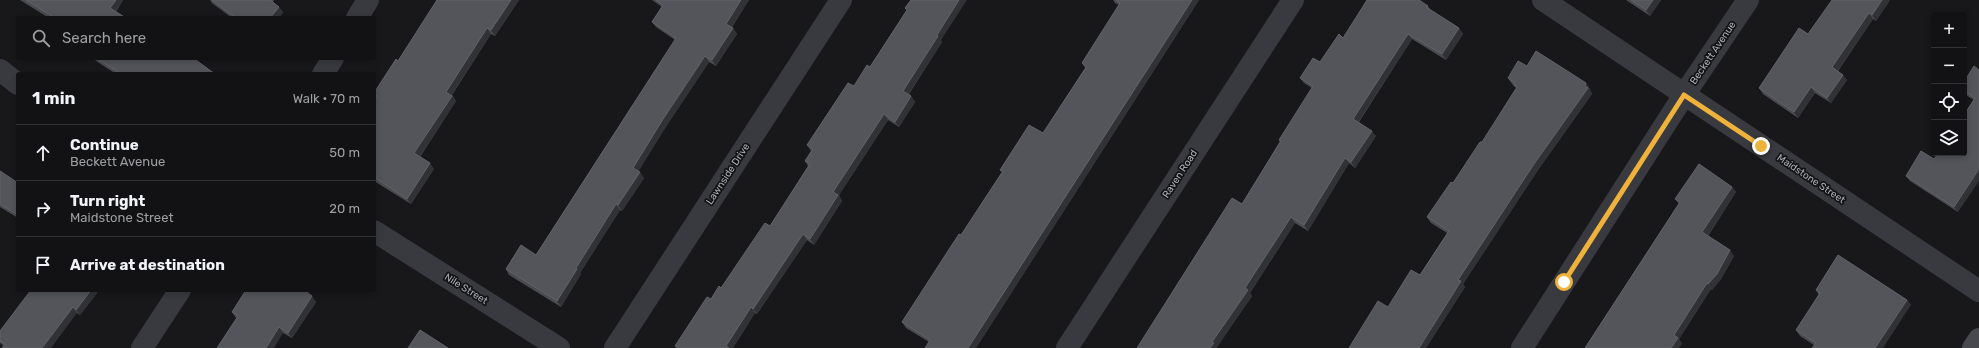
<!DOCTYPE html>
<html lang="en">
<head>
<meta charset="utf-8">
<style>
  :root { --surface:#121214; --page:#1b1b1d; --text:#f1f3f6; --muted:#9c9ea0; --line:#313234 }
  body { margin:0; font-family:Rubik,sans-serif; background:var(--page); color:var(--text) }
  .controls { position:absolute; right:12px; top:12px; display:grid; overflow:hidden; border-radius:4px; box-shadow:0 2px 6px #0003 }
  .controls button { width:36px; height:36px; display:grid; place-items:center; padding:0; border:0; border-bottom:1px solid var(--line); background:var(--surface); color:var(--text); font:20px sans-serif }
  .stop { position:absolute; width:12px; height:12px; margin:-9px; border:3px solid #efb23a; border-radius:50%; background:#fff }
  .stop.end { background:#efb23a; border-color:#fff; box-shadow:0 1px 4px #0008 }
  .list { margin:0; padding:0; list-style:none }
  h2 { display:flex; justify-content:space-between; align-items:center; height:52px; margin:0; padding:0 16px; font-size:17px }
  h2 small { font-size:13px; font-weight:400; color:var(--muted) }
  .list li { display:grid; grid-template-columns:26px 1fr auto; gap:12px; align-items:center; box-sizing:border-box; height:56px; padding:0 16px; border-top:1px solid var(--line) }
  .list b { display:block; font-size:15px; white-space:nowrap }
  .list p { margin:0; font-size:13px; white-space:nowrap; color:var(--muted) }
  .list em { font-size:13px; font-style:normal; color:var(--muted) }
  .icon { flex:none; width:22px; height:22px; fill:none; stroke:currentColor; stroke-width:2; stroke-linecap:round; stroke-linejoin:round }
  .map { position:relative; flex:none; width:1979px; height:348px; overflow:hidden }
  .search { position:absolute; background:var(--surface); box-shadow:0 2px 6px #0003; left:16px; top:16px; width:360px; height:44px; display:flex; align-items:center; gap:10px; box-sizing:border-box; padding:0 14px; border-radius:4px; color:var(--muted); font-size:15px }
  .panel { position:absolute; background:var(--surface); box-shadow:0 2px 6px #0003; left:16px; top:72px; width:360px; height:220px; border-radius:4px }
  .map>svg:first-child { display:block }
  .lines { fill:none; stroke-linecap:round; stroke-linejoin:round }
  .street { stroke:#393a3f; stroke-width:22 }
  .secondary { stroke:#47494f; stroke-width:22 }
  .wall { fill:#494b4f }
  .shaded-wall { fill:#313235 }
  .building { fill:#54555a; stroke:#616369 }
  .route { stroke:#efb23a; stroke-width:5 }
  .labels { text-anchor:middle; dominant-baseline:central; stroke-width:3.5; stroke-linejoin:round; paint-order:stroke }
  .street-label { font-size:10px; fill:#aaafb9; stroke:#131315 }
</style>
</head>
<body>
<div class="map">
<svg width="1979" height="348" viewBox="0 0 1979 348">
  <rect width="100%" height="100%" fill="#18181a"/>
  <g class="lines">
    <path class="street" d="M1543 0 1979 291
      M357 18 368 0
      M0 70 18 84
      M323 74 333 58
      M374 231 559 348
      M142 348 180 290
      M615 348 841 0
      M1067 348 1293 0
      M1522 348 1684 95 1748 0"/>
    <path class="secondary" d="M1973 348 1979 339"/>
  </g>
  <path class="wall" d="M20 0H123L116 12 126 18H49Z
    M210 0H274L273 2 283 12 279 18H232L212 3Z
    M437 0H519L495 36 491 34 452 95 456 101 420 157 434 169 411 204 374 181V100L376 97 374 95V93L398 61Z
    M652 0H749L732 27 737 34 716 66 709 62 667 125 638 171 644 178 622 211 620 210 580 273 581 274 561 307 509 275 506 269 536 255 675 40 656 27 652 22 662 7Z
    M911 0 942 42 909 94 915 102 899 127 888 120 839 195 842 201 814 245 807 240 757 314 755 313 733 348H677L675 346 711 299 721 288 770 226 808 166 805 161 811 151 807 145 854 86 870 67 907 10 905 8Z
    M1113 0H1199L976 348H925L929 342 906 328 902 322 961 235 1002 172 1000 170 1043 133 1085 68 1082 63 1119 5 1115 3Z
    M1626 0H1661L1650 16Z
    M1890 0 1876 21 1873 19 1838 71 1847 80 1831 103 1815 93 1798 118 1763 94 1759 88 1808 34Z
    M1428 6 1431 11 1459 28 1463 34 1446 60 1412 39 1359 122 1376 136 1355 168 1349 163 1308 231 1295 223 1250 293 1252 296 1217 347 1137 348 1242 204 1280 141 1279 140 1312 88 1304 83 1300 78 1320 62 1343 38Z
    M94 58H193L215 74H116L96 61Z
    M1527 66 1586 83 1590 89V90L1592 94 1538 170 1463 284 1465 287 1426 348H1349L1388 307 1420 275 1447 233 1431 223 1427 217 1453 183 1482 142 1517 89 1512 84 1508 78Z
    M1979 70 1958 212 1910 181 1906 176 1934 159 1974 100 1964 94V82Z
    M0 171 18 183V218L0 207Z
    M1732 187 1736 192 1708 236 1734 256 1721 279 1712 290 1711 289 1679 339 1682 344 1585 348 1679 204 1675 199Z
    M311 290 308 294 316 302 292 338 283 333 236 318 232 312 254 291Z
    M1816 290 1907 300 1911 305 1814 345 1800 336 1796 330 1819 295Z
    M96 291 97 293 80 315 77 313 4 346 0 343V331Z"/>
  <path class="shaded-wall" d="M116 0H123L114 14 110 8Z
    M511 0H519L495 36 491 30Z
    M741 0H749L730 29 726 24Z
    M959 0H967L941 40 942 42 907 96 903 91 937 35Z
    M1192 0H1199L976 348H968Z
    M1653 0H1661L1650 16 1646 10Z
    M1882 0H1890L1876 21 1872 15Z
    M279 7 283 12 279 18H270Z
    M1869 13 1873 19 1836 73 1832 67Z
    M487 28 491 34 450 97 446 92Z
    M733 28 737 34 716 66 712 60Z
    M1459 28 1463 34 1446 60 1442 54Z
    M1408 34 1412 39 1357 124 1353 119Z
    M705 56 709 62 667 125 637 174 633 168 663 119Z
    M1843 75 1847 80 1831 103 1827 98Z
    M1586 83 1590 89V90L1592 94 1538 170 1463 284 1465 287 1426 348H1419L1458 280Z
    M1811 87 1815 93 1798 118 1794 112Z
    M452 96 456 101 418 159 414 153Z
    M911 96 915 102 899 127 895 122Z
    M884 114 888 120 839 195 842 201 814 245 810 239 833 192Z
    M1372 131 1376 136 1355 168 1351 162Z
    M1345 158 1349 163 1308 231 1304 225Z
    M430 163 434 169 411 204 407 199Z
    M1979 169V181L1958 212 1954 207Z
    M640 172 644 178 622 211 618 205Z
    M1732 187 1736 192 1706 238 1702 232Z
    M616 204 620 210 580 273 581 274 561 307 557 301 576 268Z
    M1291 217 1295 223 1250 293 1252 296 1217 347 1218 348H1210L1212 342 1245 288Z
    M803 234 807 240 757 314 753 309Z
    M1730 250 1734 256 1721 279 1712 290 1708 284Z
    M1707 283 1711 289 1679 339 1682 344 1679 348H1671L1674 335Z
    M91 290H96V291L97 293 80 315 76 310Z
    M303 290H311L307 296Z
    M312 296 316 302 292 338 288 333Z
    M1907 300 1911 305 1883 348H1875Z
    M73 307 77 313 51 348H42Z
    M751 307 755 313 733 348H728L726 346Z
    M279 327 283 333 274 348H266Z"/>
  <path class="building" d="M26 0H116L110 8 126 18H55Z
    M212 0H270L279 7 270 18H236Z
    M437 0H511L491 30 487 28 446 92 452 96 414 153 430 163 407 199 374 177V100L377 96 374 94V93L396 59 398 61Z
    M656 0H741L726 24 733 28 712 60 705 56 663 119 633 168 640 172 618 205 616 204 576 268 577 269 557 301 506 269 521 245 536 255 676 38 652 22 663 5Z
    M911 0H959L937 35 938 36 903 91 911 96 895 122 884 114 833 192 838 195 810 239 803 234 753 309 751 307 726 346 729 348H679L675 346 707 297 711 299 719 286 721 288 765 223 770 226 810 164 805 161 813 149 807 145 848 83 854 86 867 65 870 67 907 10 905 8Z
    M1116 0H1192L968 348H925L930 340 902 322 959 234 961 235 1003 171 1000 170 1029 125 1043 133 1087 66 1082 63 1120 3Z
    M1367 0H1419L1428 6 1426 7 1459 28 1442 54 1408 34 1353 119 1372 131 1351 162 1345 158 1304 225 1291 217 1245 288 1248 290 1212 342 1214 343 1210 348H1137L1232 198 1242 204 1281 141 1279 140 1313 86 1300 78 1313 58 1320 62 1339 34 1343 38Z
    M1631 0H1653L1646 10Z
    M1832 0H1882L1872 15 1869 13 1832 67 1843 75 1827 98 1811 87 1794 112 1759 88 1799 28 1808 34Z
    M1536 51 1586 83 1585 86 1588 88 1534 164 1458 280 1461 281 1419 348H1349L1378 301 1388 307 1411 270 1420 275 1449 231 1427 217 1451 182 1453 183 1480 142H1482L1517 87 1514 85 1515 83 1508 78 1518 61 1527 66Z
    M96 58H193L215 74H121Z
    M1974 66 1979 70V169L1954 207 1906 176 1921 151 1934 159 1939 153H1964V115L1975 98 1964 91V82Z
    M1699 164 1732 187 1702 232 1730 250 1717 274 1708 284 1707 283 1674 335 1678 338 1671 348H1585L1680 202 1675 199Z
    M0 171 18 183V215L0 204Z
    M1838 255 1907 300 1875 348H1812L1816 343 1796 330 1820 293 1816 290Z
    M31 290H91L76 310 73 307 42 348H2L5 344 0 341V331Z
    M246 290H253L254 291 255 290H303L312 296 288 333 279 327 266 348H217L238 316 232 312Z
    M420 330 448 348H408Z"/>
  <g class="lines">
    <path class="route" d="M1564 282 1684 95 1761 146"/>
  </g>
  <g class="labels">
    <g class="street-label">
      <text transform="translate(1713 53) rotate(-56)">Beckett Avenue</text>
      <text transform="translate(728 174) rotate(-57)">Lawnside Drive</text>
      <text transform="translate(1180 174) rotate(-57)">Raven Road</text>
      <text transform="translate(1811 179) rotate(34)">Maidstone Street</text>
      <text transform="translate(466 289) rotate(32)">Nile Street</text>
    </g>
  </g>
</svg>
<div class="controls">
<button>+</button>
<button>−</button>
<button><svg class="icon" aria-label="locate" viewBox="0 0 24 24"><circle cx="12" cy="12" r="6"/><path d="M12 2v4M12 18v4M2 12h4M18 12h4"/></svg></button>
<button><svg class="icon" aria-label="layers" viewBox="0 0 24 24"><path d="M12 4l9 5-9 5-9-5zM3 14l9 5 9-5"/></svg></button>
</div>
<div class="stop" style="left:1564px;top:282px"></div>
<div class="stop end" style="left:1761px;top:146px"></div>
<div class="search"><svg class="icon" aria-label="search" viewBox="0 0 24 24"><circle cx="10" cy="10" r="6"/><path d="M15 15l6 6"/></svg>Search here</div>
<section class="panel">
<h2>1 min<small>Walk · 70 m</small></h2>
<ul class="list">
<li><svg class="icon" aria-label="ahead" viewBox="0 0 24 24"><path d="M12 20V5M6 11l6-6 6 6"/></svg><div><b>Continue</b><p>Beckett Avenue</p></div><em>50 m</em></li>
<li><svg class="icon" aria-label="right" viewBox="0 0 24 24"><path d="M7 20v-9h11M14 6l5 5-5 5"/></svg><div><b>Turn right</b><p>Maidstone Street</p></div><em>20 m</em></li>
<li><svg class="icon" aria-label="arrive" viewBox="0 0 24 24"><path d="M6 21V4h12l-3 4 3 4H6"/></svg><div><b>Arrive at destination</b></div></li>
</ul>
</section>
</div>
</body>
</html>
